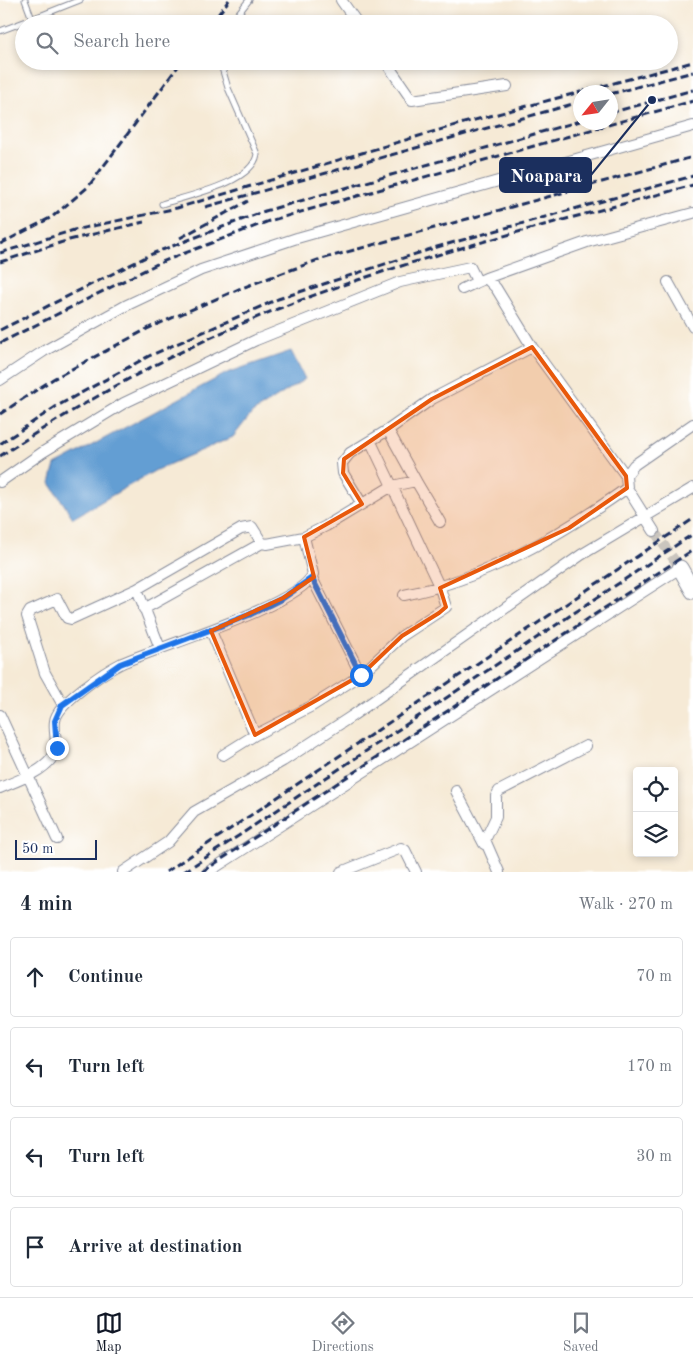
<!DOCTYPE html>
<html lang="en">
<head>
<meta charset="utf-8">
<style>
  :root { --surface:#fff; --page:#f2f2f3; --text:#1f2937; --muted:#747a83; --line:#e0e1e3; --accent:#111827 }
  body { margin:0; font-family:"Old Standard TT",serif; background:var(--page); color:var(--text) }
  .controls { position:absolute; right:15px; bottom:15px; display:grid; overflow:hidden; border-radius:5px; box-shadow:0 2px 8px #0003 }
  .controls button { width:45px; height:45px; display:grid; place-items:center; padding:0; border:0; border-bottom:1px solid var(--line); background:var(--surface); color:var(--text); font:25px sans-serif }
  .compass { position:absolute; left:573px; top:85px; width:45px; height:45px; border-radius:50%; background:var(--surface); box-shadow:0 2px 8px #0003; rotate:240deg }
  .scale { position:absolute; left:15px; bottom:12px; width:82px; box-sizing:border-box; padding-left:5px; border:2px solid #1b2f5e; border-top:0; font-size:14px; line-height:18px; white-space:nowrap; color:#1b2f5e; -webkit-text-stroke:4px #fff; paint-order:stroke }
  .stop { position:absolute; width:15px; height:15px; margin:-11px; border:4px solid #1a73e8; border-radius:50%; background:#fff }
  .stop.end { background:#1a73e8; border-color:#fff; box-shadow:0 1px 5px #0008 }
  .list { margin:0; padding:0; list-style:none }
  h2 { display:flex; justify-content:space-between; align-items:center; height:65px; margin:0; padding:0 20px; font-size:21px }
  h2 small { font-size:16px; font-weight:400; color:var(--muted) }
  .list li { display:grid; grid-template-columns:32px 1fr auto; gap:15px; align-items:center; box-sizing:border-box; height:80px; margin:0 10px 10px; padding:0 10px; border:1px solid var(--line); border-radius:5px }
  .list b { display:block; font-size:19px; white-space:nowrap }
  .list em { font-size:16px; font-style:normal; color:var(--muted) }
  .icon { flex:none; width:28px; height:28px; fill:none; stroke:currentColor; stroke-width:2; stroke-linecap:round; stroke-linejoin:round }
  .map { position:relative; flex:none; width:693px; height:872px; overflow:hidden }
  .search { position:absolute; background:var(--surface); box-shadow:0 2px 8px #0003; left:15px; right:15px; top:15px; height:55px; display:flex; align-items:center; gap:12px; box-sizing:border-box; padding:0 18px; border-radius:28px; color:var(--muted); font-size:19px }
  .sheet { height:425px; background:var(--surface) }
  nav { display:flex; justify-content:space-around; align-items:center; box-sizing:border-box; height:70px; border-top:1px solid var(--line); background:var(--surface); font-size:14px; color:var(--muted) }
  nav a { display:grid; justify-items:center; gap:2px }
  nav .on { color:var(--accent) }
  .map>svg:first-child { display:block }
  .water { fill:#649ed3; stroke:#406698 }
  .lines { fill:none; stroke-linecap:round; stroke-linejoin:round }
  .street-tunnel { stroke:#cac5be; stroke-width:10; stroke-dasharray:10 5; stroke-linecap:butt }
  .lane-casing { stroke:#888c9a; stroke-width:7 }
  .street-casing { stroke:#888c9a; stroke-width:12 }
  .secondary-casing { stroke:#888c9a; stroke-width:17 }
  .lane { stroke:#fff; stroke-width:5 }
  .street { stroke:#fff; stroke-width:10 }
  .secondary { stroke:#fff; stroke-width:15 }
  .rail { stroke:#1b2f5e; stroke-width:3; stroke-dasharray:8 4; stroke-linecap:butt }
  .route { stroke:#1a73e8; stroke-width:6 }
  .marked { fill:#e8590c; fill-opacity:0.2; stroke:#e8590c; stroke-width:4; stroke-linejoin:round }
  .leader { fill:none; stroke:#1b2f5e; stroke-width:2 }
  .callout-dot { fill:#1b2f5e; stroke:#fff; stroke-width:2 }
  .callout { fill:#1b2f5e; stroke:#1b2f5e; stroke-width:2 }
  .callout-label { font-size:19px; text-anchor:middle; font-weight:bold; fill:#fff }
</style>
</head>
<body>
<div class="map">
<svg width="693" height="872" viewBox="0 0 693 872">
  <rect width="100%" height="100%" fill="#fff"/>
  <filter id="ink" filterUnits="userSpaceOnUse"><feTurbulence type="fractalNoise" baseFrequency=".02" numOctaves="2"/><feDisplacementMap in="SourceGraphic" scale="10" xChannelSelector="R" yChannelSelector="G"/><feConvolveMatrix kernelMatrix="1 2 1 2 8 2 1 2 1" color-interpolation-filters="sRGB"/></filter>
  <filter id="wash" filterUnits="userSpaceOnUse"><feTurbulence type="fractalNoise" baseFrequency=".0096" numOctaves="4" result="noise"/><feDisplacementMap in="SourceGraphic" scale="20" xChannelSelector="R" yChannelSelector="G"/><feGaussianBlur stdDeviation="1.12" result="paint"/><feColorMatrix in="noise" values="0 0 0 0 0 0 0 0 0 0 0 0 0 0 0 0 0 1.4 0 .05"/><feComposite in="paint" operator="in"/></filter>
  <g filter="url(#wash)">
    <rect width="100%" height="100%" fill="#f6ead6"/>
    <path class="water" d="M291 351 305 379 252 413 233 437 156 470 73 518 50 483 55 465 227 373Z"/>
  </g>
  <g filter="url(#ink)">
    <g class="lines">
      <path class="street-tunnel" d="M654 531 680 568"/>
      <defs>
        <path id="lane" d="M32 19 80 0
          M230 24 249 0
          M0 31 32 19 25 0
          M162 204C187 196 253 183 257 154L228 88 220 61"/>
        <path id="street" d="M341 0 358 24
          M385 61 412 100 507 86
          M486 278 587 242 693 213
          M668 282 693 327
          M462 289 486 278 496 288 532 347 626 476 627 488 654 531
          M0 380 44 351 125 306 201 270 297 238 693 126
          M371 442 392 486 416 481 440 522
          M626 476 634 465 693 424
          M416 481 388 430 432 399 532 347
          M0 482 43 452 124 403 256 340 400 282 470 267 477 281
          M362 504 343 473 342 463 350 453 388 430
          M312 578 361 675
          M404 595C486 579 559 536 627 488
          M144 609 262 543
          M211 631 255 735 223 755
          M160 648 137 589 241 529 252 527 262 543 267 544 304 537
          M63 705 45 673 27 616 30 611 57 599 67 618 71 619 137 589
          M0 715 57 839
          M0 788C16 781 41 773 52 758 60 746 53 734 55 721 57 703 106 671 122 663 158 647 300 605 313 574L304 537 326 526 392 486 440 588 446 607 402 636 361 675 312 706 255 735
          M456 791 484 844
          M123 872 168 842 194 812 283 761 352 716 581 555 693 488
          M208 872 680 568
          M341 872 401 848 405 850 416 872
          M499 872 485 840 496 817V796L499 791 586 746"/>
        <path id="secondary" d="M680 568 693 591"/>
      </defs>
      <use href="#lane" class="lane-casing"/>
      <use href="#street" class="street-casing"/>
      <use href="#secondary" class="secondary-casing"/>
      <use href="#lane" class="lane"/>
      <use href="#street" class="street"/>
      <use href="#secondary" class="secondary"/>
      <path class="rail" d="M211 24 229 0
        M610 94 693 72
        M610 113 693 90
        M205 207 580 102
        M180 238 248 201
        M0 244 52 217 88 187 182 61
        M0 253 74 230 177 208 456 125 693 62
        M0 262 69 240 144 222
        M0 330 154 253 265 211 580 121
        M0 343 159 263 269 221 693 101
        M0 414 53 379 149 328 239 289 318 260 693 157
        M0 444 57 406 149 356 278 299 437 247 693 176
        M0 456C89 398 181 347 280 308 414 256 555 223 693 185
        M166 872 693 519
        M184 872 693 534
        M202 872 693 550"/>
    </g>
  </g>
  <g class="lines" filter="url(#ink)">
    <path class="route" d="M57 748 55 721 62 705 120 664 249 615 283 598 312 578 361 675"/>
  </g>
  <path class="marked" d="M532 347 626 476 627 488 569 528 440 588 446 607 439 613 402 636 361 675 255 735 211 631 283 598 314 577 304 537 362 504 343 473 344 459 432 399Z"/>
  <path class="leader" d="M652 100L591 175"/>
  <circle class="callout-dot" cx="652" cy="100" r="5"/>
  <rect class="callout" x="500" y="158" width="91" height="34" rx="5"/>
  <g class="callout-label">
    <text x="546" y="182">Noapara</text>
  </g>
</svg>
<div class="controls">
<button><svg class="icon" aria-label="locate" viewBox="0 0 24 24"><circle cx="12" cy="12" r="6"/><path d="M12 2v4M12 18v4M2 12h4M18 12h4"/></svg></button>
<button><svg class="icon" aria-label="layers" viewBox="0 0 24 24"><path d="M12 4l9 5-9 5-9-5zM3 14l9 5 9-5"/></svg></button>
</div>
<svg class="compass" viewBox="-18 -18 36 36"><path d="M0-13l5 13h-10z" fill="#e53935"/><path d="M0 13l5-13h-10z" fill="#747a83"/></svg>
<div class="scale">50 m</div>
<div class="stop" style="left:361px;top:675px"></div>
<div class="stop end" style="left:57px;top:748px"></div>
<div class="search"><svg class="icon" aria-label="search" viewBox="0 0 24 24"><circle cx="10" cy="10" r="6"/><path d="M15 15l6 6"/></svg>Search here</div>
</div>
<section class="sheet">
<h2>4 min<small>Walk · 270 m</small></h2>
<ul class="list">
<li><svg class="icon" aria-label="ahead" viewBox="0 0 24 24"><path d="M12 20V5M6 11l6-6 6 6"/></svg><div><b>Continue</b></div><em>70 m</em></li>
<li><svg class="icon" aria-label="left" viewBox="0 0 24 24"><path d="M17 20v-9H6M10 6l-5 5 5 5"/></svg><div><b>Turn left</b></div><em>170 m</em></li>
<li><svg class="icon" aria-label="left" viewBox="0 0 24 24"><path d="M17 20v-9H6M10 6l-5 5 5 5"/></svg><div><b>Turn left</b></div><em>30 m</em></li>
<li><svg class="icon" aria-label="arrive" viewBox="0 0 24 24"><path d="M6 21V4h12l-3 4 3 4H6"/></svg><div><b>Arrive at destination</b></div></li>
</ul>
</section>
<nav>
<a class="on"><svg class="icon" aria-label="map" viewBox="0 0 24 24"><path d="M3 6l6-2 6 2 6-2v14l-6 2-6-2-6 2zM9 4v14M15 6v14"/></svg>Map</a>
<a><svg class="icon" aria-label="directions" viewBox="0 0 24 24"><path d="M12 3l9 9-9 9-9-9zM9 14v-3h6M13 9l2 2-2 2"/></svg>Directions</a>
<a><svg class="icon" aria-label="saved" viewBox="0 0 24 24"><path d="M7 4h10v16l-5-4-5 4z"/></svg>Saved</a>
</nav>
</body>
</html>
